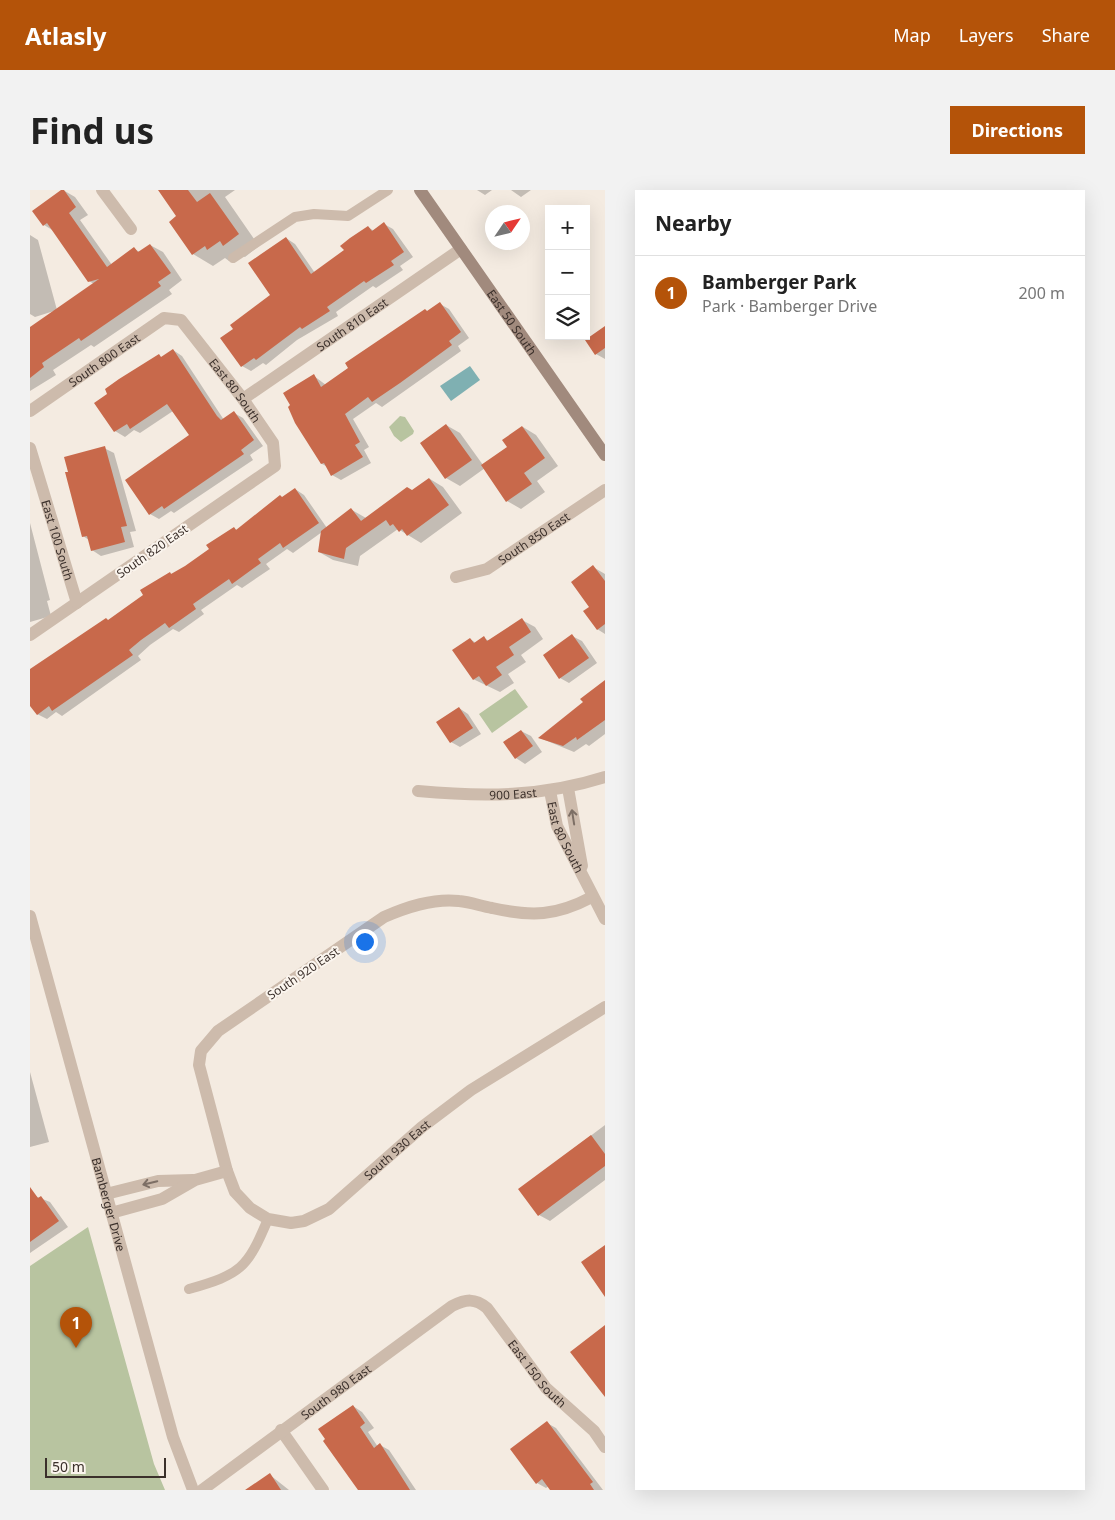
<!DOCTYPE html>
<html lang="en">
<head>
<meta charset="utf-8">
<style>
  :root { --surface:#fff; --page:#f2f2f2; --text:#222; --muted:#767676; --line:#e0e0e0; --accent:#b45309 }
  body { margin:0; font-family:"Noto Sans",sans-serif; background:var(--page); color:var(--text) }
  .controls { position:absolute; right:15px; top:15px; display:grid; overflow:hidden; border-radius:0px; box-shadow:0 5px 20px #0002 }
  .controls button { width:45px; height:45px; display:grid; place-items:center; padding:0; border:0; border-bottom:1px solid var(--line); background:var(--surface); color:var(--text); font:25px sans-serif }
  .compass { position:absolute; left:455px; top:15px; width:45px; height:45px; border-radius:50%; background:var(--surface); box-shadow:0 5px 20px #0002; rotate:55deg }
  .scale { position:absolute; left:15px; bottom:12px; width:121px; box-sizing:border-box; padding-left:5px; border:2px solid #3b302b; border-top:0; font-size:14px; line-height:18px; white-space:nowrap; color:#3b302b; -webkit-text-stroke:4px #fbf5ee; paint-order:stroke }
  .you { position:absolute; left:334px; top:751px; width:18px; height:18px; margin:-12px; border:4px solid #fff; border-radius:50%; background:#1a73e8; box-shadow:0 0 0 8px #1a73e833 }
  .badge { display:grid; place-items:center; width:32px; height:32px; border-radius:50%; background:var(--accent); color:#fff; font-size:16px; font-weight:700 }
  .pin { position:absolute; translate:-50% -41px; filter:drop-shadow(0 1px 2px #0008) }
  .pin::after { content:''; position:absolute; top:26px; width:18px; height:15px; background:inherit; clip-path:polygon(0 0,100% 0,50% 100%) }
  .list { margin:0; padding:0; list-style:none }
  h2 { display:flex; justify-content:space-between; align-items:center; height:65px; margin:0; padding:0 20px; font-size:21px }
  h2 small { font-size:16px; font-weight:400; color:var(--muted) }
  .list li { display:grid; grid-template-columns:32px 1fr auto; gap:15px; align-items:center; box-sizing:border-box; height:75px; padding:0 20px; border-top:1px solid var(--line) }
  .list b { display:block; font-size:19px; white-space:nowrap }
  .list p { margin:0; font-size:16px; white-space:nowrap; color:var(--muted) }
  .list em { font-size:16px; font-style:normal; color:var(--muted) }
  .icon { flex:none; width:28px; height:28px; fill:none; stroke:currentColor; stroke-width:2; stroke-linecap:round; stroke-linejoin:round }
  .map { position:relative; flex:none; width:575px; height:1300px; overflow:hidden; border-radius:0px }
  header { display:flex; align-items:center; gap:30px; box-sizing:border-box; height:70px; padding:0 25px; background:var(--accent); color:#fff }
  header strong { font-size:24px }
  nav { display:flex; gap:28px; margin-inline-start:auto; font-size:18px }
  .intro { display:flex; align-items:center; justify-content:space-between; box-sizing:border-box; height:120px; padding:0 30px }
  h1 { margin:0; font-size:35px }
  .button { padding:12px 22px; border-radius:0px; background:var(--accent); color:#fff; font-size:18px; font-weight:700 }
  main { display:flex; gap:30px; padding:0 30px }
  aside { flex:1; background:var(--surface); border-radius:0px; box-shadow:0 5px 20px #0002 }
  .map>svg:first-child { display:block }
  .green { fill:#b8c4a0 }
  .water { fill:#7fb0b2 }
  .shadow { fill:#0003 }
  .building { fill:#c8694b }
  .lines { fill:none; stroke-linecap:round; stroke-linejoin:round }
  .service { stroke:#cdbbac; stroke-width:10 }
  .minor { stroke:#cdbbac; stroke-width:12 }
  .secondary { stroke:#a18a7d; stroke-width:12 }
  .oneway { stroke:#7d6f65 }
  .labels { text-anchor:middle; dominant-baseline:central; stroke-width:4; stroke-linejoin:round; paint-order:stroke }
  .street-label { font-size:12px; fill:#3b302b; stroke:#fbf5ee }
</style>
</head>
<body>
<header>
<strong>Atlasly</strong>
<nav><a>Map</a><a>Layers</a><a>Share</a></nav>
</header>
<div class="intro"><h1>Find us</h1><a class="button">Directions</a></div>
<main>
<div class="map">
<svg width="575" height="1300" viewBox="0 0 575 1300">
  <rect width="100%" height="100%" fill="#f4ebe1"/>
  <path class="green" d="M370 226 375 227 384 241 383 244 371 252 364 246 359 237Z
    M485 499 498 517 462 543 449 524Z
    M58 1037 124 1274 135 1300H0V1076Z"/>
  <path class="water" d="M440 176 450 190 421 211 410 196Z"/>
  <path class="shadow" d="M33 0 45 7 58 25 50 30 82 75 104 59 110 62 120 55 133 62 152 90 139 100 142 104 64 157 61 155 23 180 26 185 0 201V139L24 121 5 127 0 124V45L8 50 27 120 64 94 59 91 24 41 14 35Z
    M129 0H205L195 7 229 56 215 67 209 64 199 71 195 68 183 76 163 64 148 27Z
    M447 0H462L455 5Z
    M481 0H501L491 7Z
    M354 34 363 39 383 67 370 76 373 80 346 98 343 96 306 122 308 126 267 150 236 175 233 173 221 181 212 176 205 140 242 106 256 48 265 54 285 83 315 61 338 37 344 41Z
    M410 114 419 119 439 148 428 156 431 161 352 217 346 213 323 229 339 257 334 260 341 273 311 290 302 285 298 277 292 274 284 186 296 195Z
    M575 137V169L566 164Z
    M143 160 152 166 194 230 204 223 213 228 233 256 220 265 223 270 144 323 141 321 129 329 120 324 161 246 143 221 110 243 104 240 95 247 85 241 66 213 129 166 132 168Z
    M416 235 430 243 453 275 479 257 493 237 506 245 528 276 507 291 515 302 491 319 477 311 455 278 430 296 416 288Z
    M74 258 84 263 106 341 100 342 104 357 71 366 62 360 59 350 53 346Z
    M400 289 413 297 432 323 391 353 368 339 330 366 328 376 303 370 289 362 292 342 263 363 257 359 236 374 240 379 212 398 207 395 171 420 174 424 149 442 143 439 120 455 108 466 111 470 32 526 26 522 17 529 7 524 0 513V481L79 431 115 405 140 383 143 385 181 360 204 338 207 340 265 299 274 305 297 338 322 320 336 328 383 302Z
    M0 333 20 410 17 411 21 426 0 432Z
    M563 377 575 384V444L567 439 561 417Z
    M492 430 505 437 513 449 491 465 496 472 478 484 484 493 470 502 443 489 440 449 446 453 454 448 459 451Z
    M542 446 552 451 567 473 539 493 530 488Z
    M575 498V544L559 556 556 554 544 562 510 548Z
    M429 518 438 524 451 544 430 557 421 552Z
    M491 541 501 546 512 562 495 574 486 568Z
    M0 882 19 952 0 957Z
    M575 935V990L520 1031 509 1025 490 999Z
    M5 1006 20 1012 38 1037 0 1063V1009Z
    M323 1216 332 1222 344 1238 338 1242 348 1257 350 1255 359 1260 386 1300H329Z
    M517 1233 526 1238 573 1300H522L519 1296 516 1298 507 1293Z
    M240 1285 259 1300H217Z"/>
  <path class="building" d="M31 0H34L46 17 39 23 77 77 104 57 108 62 120 54 141 83 128 92 131 96 51 151 49 148 12 173 14 177 0 188V137L69 89 58 92 17 33 13 36 2 21Z
    M128 0H158L167 12 180 3 209 44 193 56 190 51 177 60 175 56 162 65 139 32 146 26Z
    M354 32 374 62 361 71 364 75 336 93 334 91 297 117 300 121 272 139 270 137 226 170 224 168 211 177 190 148 203 139 200 135 240 105 218 73 256 47 281 84 314 60 310 56 320 48 338 36 342 41Z
    M410 112 431 142 419 151 422 155 370 193 342 212 338 207 315 224 330 252 325 255 333 267 301 286 294 273 291 274 265 233 258 217 260 215 253 203 284 184 291 197 318 178 315 173 395 119 397 121Z
    M575 136V158L565 165 555 150Z
    M143 159 187 226 191 230 204 221 224 250 211 260 214 264 134 319 132 316 119 325 95 290 159 245 137 214 100 239 97 234 84 242 64 213 77 204 75 199 89 189 129 164 131 167Z
    M416 234 442 270 415 289 390 253Z
    M492 236 515 268 494 283 502 294 476 312 451 275 477 257 472 250Z
    M75 256 97 336 91 337 95 352 61 361 57 346 52 347 35 282H38L34 267Z
    M399 288 419 315 377 346 372 339 369 342 363 334 360 336 356 330 316 358 314 369 288 362 291 341 321 318 331 331 377 297 382 300Z
    M265 298 289 333 253 358 250 353 228 369 231 373 202 394 199 389 163 414 166 419 139 438 135 433 111 450 99 460 103 465 22 521 19 516 7 525 0 516V479L76 428 78 430 113 405 110 400 140 382 141 384 155 376 179 359 176 355 204 337 206 340 250 305 252 307Z
    M563 375 575 391V434L567 440 553 421 559 417 541 392Z
    M492 428 501 442 479 457 484 465 466 477 472 485 456 496 449 486 443 490 422 460 440 448 444 453 454 446 457 451Z
    M542 444 559 468 529 489 513 465Z
    M575 490V530L547 550 546 547 533 556 508 548 553 512 550 509Z
    M429 517 443 538 420 553 406 532Z
    M491 540 503 556 485 569 473 552Z
    M561 945 575 964V976L508 1026 488 999Z
    M0 997 8 1008 11 1006 29 1031 0 1052Z
    M575 1055V1107L551 1072Z
    M575 1135V1207L540 1162Z
    M323 1215 335 1233 330 1237 344 1258 350 1253 380 1300H328L293 1251 295 1249 288 1239Z
    M517 1231 563 1292 560 1294 564 1300H520L512 1289 506 1294 480 1259Z
    M240 1283 251 1300H215Z"/>
  <g class="lines">
    <path class="service" d="M203 68 265 27 284 24 318 26 358 0
      M159 1099C211 1084 217 1079 238 1029"/>
    <g class="minor">
      <path d="M72 0 101 39"/>
      <path id="s1" d="M213 209 431 59"/>
      <path id="s2" d="M0 221 134 128 151 130 213 209 243 253 245 276 0 445"/>
      <path id="s3" d="M0 258 47 413"/>
      <path id="s4" d="M426 387 457 379 575 300"/>
      <path d="M538 598 552 676"/>
      <path id="s5" d="M388 601C453 607 513 607 575 587"/>
      <path id="s6" d="M520 601 527 636 575 729"/>
      <path id="s7" d="M562 707C526 726 502 727 462 718 451 716 440 712 429 711 403 708 377 717 354 727L188 841 171 861 169 875 197 981 205 1002 220 1018 238 1029 261 1033 274 1031 299 1019 392 937 441 900 575 817"/>
      <path id="s8" d="M0 726 143 1247 163 1300"/>
      <path d="M76 1004 128 991 163 990"/>
      <path d="M81 1023 132 1009 165 990 197 981"/>
      <path d="M251 1240 293 1300"/>
      <path id="s9" d="M172 1300 422 1116C436 1109 445 1108 457 1118L516 1198 564 1241 575 1257"/>
    </g>
    <path class="secondary" id="s10" d="M390 0 575 265"/>
  </g>
  <defs><path id="oneway-shaft" d="M-6 0H5M1.5-3L5.5 0L1.5 3" fill="none" stroke-width="1.6" stroke-linecap="round" stroke-linejoin="round" transform="scale(1.25)"/></defs>
  <g class="oneway">
    <use href="#oneway-shaft" transform="translate(543 627) rotate(-99)"/>
    <use href="#oneway-shaft" transform="translate(120 993) rotate(166)"/>
  </g>
  <g class="labels">
    <g class="street-label">
      <text stroke="none"><textPath href="#s10" startOffset="161">East 50 South</textPath></text>
      <text stroke="none"><textPath href="#s1" startOffset="132">South 810 East</textPath></text>
      <text stroke="none"><textPath href="#s2" startOffset="90">South 800 East</textPath></text>
      <text stroke="none"><textPath href="#s2" startOffset="269">East 80 South</textPath></text>
      <text stroke="none"><textPath href="#s4" startOffset="88">South 850 East</textPath></text>
      <text stroke="none"><textPath href="#s3" startOffset="96">East 100 South</textPath></text>
      <text transform="translate(122 361) rotate(-35)">South 820 East</text>
      <text stroke="none"><textPath href="#s5" startOffset="95">900 East</textPath></text>
      <text stroke="none"><textPath href="#s6" startOffset="49">East 80 South</textPath></text>
      <text transform="translate(273 783) rotate(-34)">South 920 East</text>
      <text stroke="none"><textPath href="#s7" startOffset="786">South 930 East</textPath></text>
      <text stroke="none"><textPath href="#s8" startOffset="299">Bamberger Drive</textPath></text>
      <text stroke="none"><textPath href="#s9" startOffset="431">East 150 South</textPath></text>
      <text stroke="none"><textPath href="#s9" startOffset="166">South 980 East</textPath></text>
    </g>
  </g>
</svg>
<div class="controls">
<button>+</button>
<button>−</button>
<button><svg class="icon" aria-label="layers" viewBox="0 0 24 24"><path d="M12 4l9 5-9 5-9-5zM3 14l9 5 9-5"/></svg></button>
</div>
<svg class="compass" viewBox="-18 -18 36 36"><path d="M0-13l5 13h-10z" fill="#e53935"/><path d="M0 13l5-13h-10z" fill="#767676"/></svg>
<div class="scale">50 m</div>
<div class="you"></div>
<div class="pin badge" style="left:46px;top:1158px">1</div>
</div>
<aside>
<h2>Nearby<small></small></h2>
<ul class="list">
<li><span class="badge">1</span><div><b>Bamberger Park</b><p>Park · Bamberger Drive</p></div><em>200 m</em></li>
</ul>
</aside>
</main>
</body>
</html>
